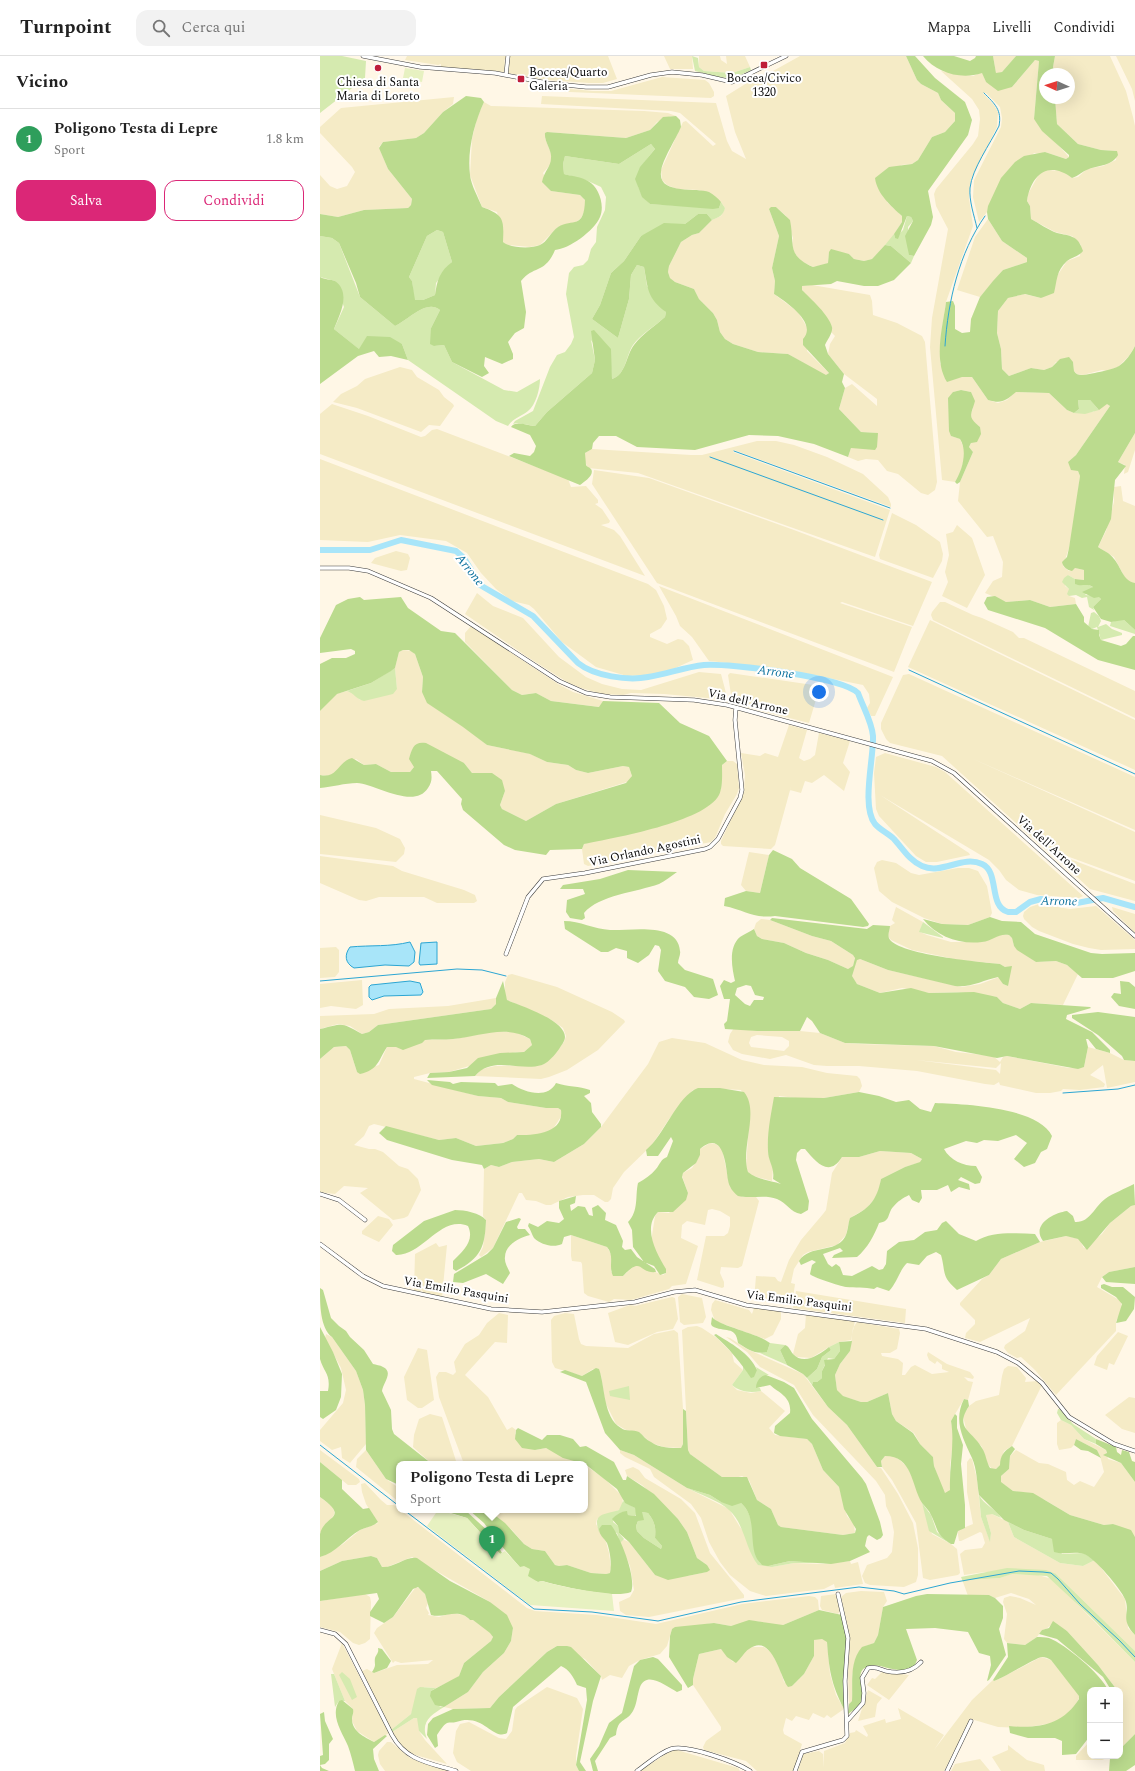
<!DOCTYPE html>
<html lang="it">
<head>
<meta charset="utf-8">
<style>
  :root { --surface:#fff; --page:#f2f2f2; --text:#222; --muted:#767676; --line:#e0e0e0; --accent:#db2777 }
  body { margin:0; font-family:Spectral,serif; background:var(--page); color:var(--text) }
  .controls { position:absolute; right:12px; bottom:12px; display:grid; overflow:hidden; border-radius:8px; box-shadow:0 4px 16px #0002 }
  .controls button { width:36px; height:36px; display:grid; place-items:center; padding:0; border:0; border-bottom:1px solid var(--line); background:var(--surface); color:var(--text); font:20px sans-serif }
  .compass { position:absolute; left:719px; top:12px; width:36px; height:36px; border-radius:50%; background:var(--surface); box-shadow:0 4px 16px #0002; rotate:273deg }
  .you { position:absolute; left:499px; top:636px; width:14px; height:14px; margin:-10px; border:3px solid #fff; border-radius:50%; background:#1a73e8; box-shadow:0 0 0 6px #1a73e833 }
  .badge { display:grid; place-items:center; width:26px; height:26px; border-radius:50%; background:var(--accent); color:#fff; font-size:13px; font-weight:700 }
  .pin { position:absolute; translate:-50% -33px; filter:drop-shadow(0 1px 2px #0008) }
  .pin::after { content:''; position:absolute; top:21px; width:14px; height:12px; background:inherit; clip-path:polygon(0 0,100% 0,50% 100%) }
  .popup { position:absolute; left:76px; top:1405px; width:192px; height:52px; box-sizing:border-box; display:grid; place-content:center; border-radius:8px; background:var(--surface); filter:drop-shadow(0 1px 3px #0005); font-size:13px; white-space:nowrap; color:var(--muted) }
  .popup b { font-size:15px; color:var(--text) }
  .popup::after { content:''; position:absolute; left:50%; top:100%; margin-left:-8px; border:8px solid transparent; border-top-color:var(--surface) }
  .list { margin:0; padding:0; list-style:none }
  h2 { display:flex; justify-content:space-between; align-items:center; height:52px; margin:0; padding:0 16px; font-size:17px }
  h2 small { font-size:13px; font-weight:400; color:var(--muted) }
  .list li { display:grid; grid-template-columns:26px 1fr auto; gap:12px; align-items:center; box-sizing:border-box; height:60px; padding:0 16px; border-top:1px solid var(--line) }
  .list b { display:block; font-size:15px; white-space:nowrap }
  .list p { margin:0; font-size:13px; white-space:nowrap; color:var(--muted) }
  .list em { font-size:13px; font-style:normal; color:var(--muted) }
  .actions { display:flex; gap:8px; padding:12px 16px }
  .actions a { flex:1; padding:9px 0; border:1px solid var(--accent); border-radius:12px; text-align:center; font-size:14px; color:var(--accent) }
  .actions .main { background:var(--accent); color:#fff }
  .icon { flex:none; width:22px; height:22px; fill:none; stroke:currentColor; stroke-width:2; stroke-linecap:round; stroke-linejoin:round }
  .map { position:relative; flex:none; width:815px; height:1715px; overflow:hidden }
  header { display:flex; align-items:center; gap:24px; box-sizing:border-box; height:56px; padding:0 20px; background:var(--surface); border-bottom:1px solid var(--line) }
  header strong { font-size:19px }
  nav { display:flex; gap:22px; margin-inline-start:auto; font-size:14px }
  .search { width:280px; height:36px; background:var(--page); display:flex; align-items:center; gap:10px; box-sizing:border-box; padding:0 14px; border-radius:12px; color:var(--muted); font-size:15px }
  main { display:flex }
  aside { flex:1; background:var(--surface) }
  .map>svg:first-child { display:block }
  .farmland { fill:#f5ebc6; fill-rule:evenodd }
  .green { fill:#d5eaaf }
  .forest { fill:#bbdb8e; fill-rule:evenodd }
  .pitch { fill:#e7f1c1 }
  .water { fill:#a8e5f9; stroke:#2ca6d3 }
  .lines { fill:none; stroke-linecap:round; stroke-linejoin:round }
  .stream { stroke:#2ca6d3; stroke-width:1 }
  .river { stroke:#a8e5f9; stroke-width:6 }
  .minor-casing { stroke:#3c3c3c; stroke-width:4.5 }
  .minor { stroke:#fff; stroke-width:3.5 }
  .poi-dot { fill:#be1d3a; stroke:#fff; stroke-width:1.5 }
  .labels { text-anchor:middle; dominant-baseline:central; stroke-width:4; stroke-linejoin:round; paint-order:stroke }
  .poi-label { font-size:12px; fill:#090909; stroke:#fff }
  .street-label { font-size:12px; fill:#090909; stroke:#fff }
  .water-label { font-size:13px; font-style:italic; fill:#0f739f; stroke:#fff }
</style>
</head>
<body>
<header>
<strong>Turnpoint</strong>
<div class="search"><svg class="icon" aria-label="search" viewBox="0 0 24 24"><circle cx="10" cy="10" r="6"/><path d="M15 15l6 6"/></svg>Cerca qui</div>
<nav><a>Mappa</a><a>Livelli</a><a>Condividi</a></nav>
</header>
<main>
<aside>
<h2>Vicino<small></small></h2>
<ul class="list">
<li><span class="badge" style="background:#2e9e5b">1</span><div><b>Poligono Testa di Lepre</b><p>Sport</p></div><em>1.8 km</em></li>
</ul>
<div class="actions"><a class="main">Salva</a><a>Condividi</a></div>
</aside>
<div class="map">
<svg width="815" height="1715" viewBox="0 0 815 1715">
  <rect width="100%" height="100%" fill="#fff7e6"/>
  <path class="farmland" d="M87 0H187L184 5 185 6 184 16 121 11V8L118 9 85 4Z
    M190 0H288L297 23 283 27H269L229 24 188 17Z
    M344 0H372L373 13H350Z
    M379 0H400L401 4 407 8 406 0H425L430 11 412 17 384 15 379 11Z
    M480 0H586L597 24 601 28 618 37 621 44 635 57V65L625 76 612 81 598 104 592 108 581 109 567 146 582 160V166L571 183 552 203 544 205 534 203 529 198 509 197 508 207 503 209 493 211 481 205 474 197 472 189 473 182 466 160 456 151 449 153 459 180 452 212 455 225 454 238 478 256 488 273 487 295 509 317 506 320 468 298 438 296 413 288 405 283 400 276 397 264 393 257 379 243 374 233 355 226 350 222 348 216 349 210 361 186 372 179 379 177 392 164 401 160 405 152 401 146 379 134 357 133 347 129 342 124 341 114 363 66 366 65 393 90 396 88 360 57 351 55 221 48 222 40 396 47 407 85 412 95 426 103 415 76 406 40 435 22 453 15Z
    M673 0H696L682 16 679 17H676Z
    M735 0H790L806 35 813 61 815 70V290L809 300 798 311 787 315 782 314 763 319 757 318 754 315 753 306H736L732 311 724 314 711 312 689 320 682 313 681 293 677 277 678 255 688 242 704 238 721 242 735 231V223L747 205 760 200 761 189 752 180 735 176 711 163 710 150 707 145 708 138 719 118 725 114 743 115 752 122 758 121 767 113 783 110 796 104 797 95 781 94 758 88 737 68 735 42H749V18H735L733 11Z
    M796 0H815V45L812 33Z
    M715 4 719 5 714 63 749 101 746 103 725 96 720 98 714 97 671 145 667 156 659 166 653 141 654 124 681 71 682 62 680 51 666 37H663L674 49 678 56 677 71 651 123 649 142 653 170 626 246 621 280 620 308 642 321H652L668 344 678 347 687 344 695 336 729 337 747 354 754 357 773 356 787 347 790 350 756 399 748 406 758 415 760 420 755 463 749 492 743 510 749 515 755 512 764 514V524L755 523 748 519 745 530 749 533V540L755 542 756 548 730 551 710 544 686 546 665 537 673 525 682 521 683 506 673 480 667 481 638 445 640 426 653 396 649 391 660 371 651 364 650 359 653 353 651 336 641 334 633 336 631 380 640 383 646 397 639 420 635 426 622 424 610 291 612 262 628 173 616 150 614 138 616 133 653 88 658 80 660 63 659 54 652 43 621 15 653 20 662 16 666 26 692 31Z
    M342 21 385 24 389 27 394 36V40L391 42 226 35 228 31 273 35H291Z
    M134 41 133 48 123 56 104 77 96 82 63 86 59 91 68 113 92 143 91 149 88 152 44 154 18 161 0 158V119L10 130 17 133 27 130 35 116 32 111 0 77V71L21 52Z
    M164 46 171 50 324 55 348 57 356 60H351L337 66 330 74 306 82 227 76 225 82 232 100 231 108 223 117 231 135 260 139 265 144V154L261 162 255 167 238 171 220 189 210 191 187 189 183 186 177 156 162 151 150 119 152 83 157 62Z
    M668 163 682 185 707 202V206L683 214 660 241 637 234 655 181Z
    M492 229 550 239 552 245 553 259 577 267 602 280 605 286 617 426 615 434 608 439 601 437 578 418 567 415 558 404 546 403 538 405 528 401 531 392 557 377 541 376 519 353 525 332 532 328 557 350V343L524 318 508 298 510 288 515 280 511 276 512 271 482 234V230Z
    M80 311 92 314 97 321 119 334 124 341 133 348 134 350 120 370 109 369 101 376 37 352 13 346 21 338 37 330 45 323Z
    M12 348 48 360 101 381 105 380 112 374 117 373 248 423 251 431 266 430 278 444V447L275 448 282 453 290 465 289 467 281 469 294 474 300 480 325 520 0 398V358Z
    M815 377V394L808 416 804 418 805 409 798 406Z
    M437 385H456L474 389 507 401 543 418 568 441 571 448V451L414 394 413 396 570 454 555 501 318 417 268 412 264 404 265 397 272 393 371 399H382Z
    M0 403 328 528 336 534 344 550 347 563 341 572 330 578V581L347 588 358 583 363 584 369 590 373 604 342 618 307 620 276 611 242 586 214 553 209 549 192 545 176 533 161 517 147 497 126 485 80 479 48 486 0 484Z
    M274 414 329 422 474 474 612 526 593 570 522 546 520 547 592 571 574 616 337 527 272 428Z
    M801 430 803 445 815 450V527H811L805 522 794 501 778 491 786 475 794 446V431Z
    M572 457 596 469 620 486 623 498 622 505 613 522 560 503 559 499Z
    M637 469 652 482 665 519 647 552 622 540 628 526 625 516 629 499 626 478 633 476Z
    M76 495 88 498 90 502 87 514 81 515 51 507 55 502Z
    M339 530 573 621 555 660H551L547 652 550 647 549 638 543 629 464 613 389 605 372 581 360 570 356 560Z
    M157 537 173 550 203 562 239 601 266 621 282 628 302 633 321 634 379 616 401 618 406 637 405 641 398 643 344 638 311 637 303 639 282 638 261 632 247 626 206 600 145 558Z
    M620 546H625L653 559 662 562 693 576 699 582H704L815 635V662L613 564 611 559 612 556Z
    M610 564 815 664V714L588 611Z
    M151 570 238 628 253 636 283 645 280 651 231 645 216 637 202 639 192 634 145 586V577Z
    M83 594 92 595 95 598 103 621 102 636 167 689 211 698 227 706 248 709 256 714 268 717 303 710 309 711 312 720 310 725 236 748 206 765 182 753 180 749 185 735 161 717H152L144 707 94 711 90 716 83 717 71 716 56 708 44 709 36 703 15 718 10 720 0 719V655L16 638 27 635 32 636 40 644 77 633 75 612 79 596Z
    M410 617 500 630 489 667 415 648 412 645 408 619Z
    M589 618 815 721V774L651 702 815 776V825L733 795 726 794 622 700 570 687 566 683 561 673V667L583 619Z
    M469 669 487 674 479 702 484 705 490 703 495 699 499 677 530 685 523 707 530 716 524 735 504 719 492 727 485 725 481 737 470 734 472 727 455 789 451 793 403 790 401 788V785L424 736 425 719 421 697 440 700 445 697 458 701Z
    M565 697 616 711 625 716 763 840 759 842 717 839 699 834 686 824 679 814 669 804 560 739 649 797 650 799 617 806H606L596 800 559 760 556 753 554 717 556 701Z
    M407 705H413L417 708 419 732 417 738 405 758 395 782 391 786 268 810 264 808 262 793 264 788 401 734 402 709Z
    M0 759 56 772 80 783 85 792 84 798 76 806 0 798Z
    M429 796 449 799 440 837 426 835 421 829Z
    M732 796 815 828V845L770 833 731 797Z
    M0 800 73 810 82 815 144 834 155 839 157 845 154 847H117L104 841H59L46 845 39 844 0 827Z
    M562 804 576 807 591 817 599 819 638 812H649L658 815 667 830 672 857 670 861 648 869 622 868 604 862 572 846 559 835 554 812 557 806Z
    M719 848 750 853 776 850 815 884V893L781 894 769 892 753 888 719 875 712 871 704 863 703 860 704 856 710 851Z
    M576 851 603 866 600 876 607 879 631 886H662L678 879H689L692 882 694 890 716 906 736 905 747 909 758 918 743 949 711 947 700 953 683 947 677 941 638 936 609 937 582 932 560 937 537 928 531 920 537 903H540L568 914 642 931 660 928 679 921 683 928 688 930 685 911 680 908 639 904 592 894 571 884 568 880 570 870 575 867 572 864Z
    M792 851 815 858V877L793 855Z
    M441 863 450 864 492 880 511 885 533 899 535 901 533 911 528 913 508 904 486 897 464 887 442 883 437 880 434 873 436 867Z
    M16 891 19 894V916L15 921 0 922V892Z
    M192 918 237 931 292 956 304 964 305 966 278 994 247 1014 229 1021 221 1023 155 1020 162 1013 175 1010 222 1009 231 1002 244 986 246 980 243 972 230 963 187 944 185 938V926L188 919Z
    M42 924 43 949 36 953 11 950 0 952V928Z
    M176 942V948L171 953 58 969 49 976 42 978 30 970 18 968 0 973V960L54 958 69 953 128 950Z
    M414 972 437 975H480L500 977 525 987 539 988 614 990 636 996 673 1000 680 1006 683 1001 687 1000 749 1012 764 1011 768 991 790 997 804 1004 815 1005V1026L787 1032 783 1009 770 1019 780 1024 785 1028 784 1031 760 1034 743 1033 741 1035 730 1037H716L680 1029 679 1026 674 1029 665 1028 597 1015 539 1010H507L494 1009 466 999 450 1003 422 998 413 994 408 986 410 978ZM437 979 462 981 469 985V990L464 995 431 991 429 987 431 981ZM596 1004 676 1012 681 1007 680 1018 676 1014Z
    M174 975 195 976 210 983 212 989 204 996H196L129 1016 110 1017 94 1021V1023L158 1040 181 1042 188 1046 226 1052H238L241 1054 242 1059 233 1073 219 1079H197L193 1083 183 1087 156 1090 136 1082 119 1084 54 1068 49 1070 44 1080 34 1089 49 1093H55L63 1096 79 1110 88 1113 98 1123 101 1134 88 1160 84 1162 73 1164 40 1137 48 1132 24 1130 15 1138 0 1136V1003L14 991 26 990 30 994 37 1016 59 1009 67 991H76L105 984 134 983Z
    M352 982 385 987 422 1004 444 1009 482 1011 507 1017 537 1020 540 1023 542 1030 539 1036 504 1042 484 1043 459 1040 448 1097 453 1112 452 1125 433 1120 428 1116 426 1110 430 1054 421 1034 387 1032 373 1034 349 1063 332 1089 304 1116 293 1132 291 1143 288 1146H285L274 1139H263L248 1141 231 1149H226L216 1145 206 1144 202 1137H199L173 1192 161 1201 159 1199 163 1191 166 1168V1164L163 1160 164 1113 171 1109 179 1111 192 1106 219 1103 234 1106 264 1088 281 1071 328 1008 339 986Z
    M390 1087 396 1088 402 1093 410 1131 423 1141H436L439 1145 422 1210 418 1212 401 1211 400 1217 404 1226V1231L402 1232 377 1224 386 1180H404L408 1177 410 1170V1161L400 1155 392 1153 388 1154 385 1169 367 1165 362 1169 361 1182 378 1190 366 1228 352 1230 349 1233 311 1244 294 1243 289 1246 268 1240 264 1237 262 1208 261 1206 252 1205 251 1200V1179L287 1191 292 1200 291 1216 303 1220 314 1210 318 1209 343 1219 346 1217 331 1186 335 1160 338 1156 349 1157 368 1137 362 1120 363 1117 372 1112 380 1099V1093Z
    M560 1095 591 1097 602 1103 601 1106 585 1111 561 1123 559 1137 547 1152 530 1162 526 1179 517 1189 488 1196 483 1199 474 1213 471 1227 475 1228 472 1249 434 1244 436 1220 455 1221 458 1225 461 1226 469 1204 481 1184 503 1158 506 1154 512 1117 522 1101H539Z
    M815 1149V1211L789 1216 782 1221 777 1231 801 1245 802 1254 796 1265V1275L736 1339 715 1314 701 1301 697 1302 688 1297 684 1292 685 1289 705 1275 710 1262 660 1286 645 1282 646 1277 655 1268V1264L640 1249V1247L662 1223 669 1219 681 1203 720 1186 746 1180 759 1183 764 1192 782 1178 790 1167 811 1150Z
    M58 1160 69 1163 73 1169 59 1186 42 1178V1175Z
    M116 1187 119 1191 127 1189 122 1241 103 1237 102 1234 99 1236 94 1235 95 1198Z
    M476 1235 586 1253 585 1267 473 1252Z
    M362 1238 382 1242 386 1261 383 1267 364 1269 360 1266 358 1241Z
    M352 1241 355 1242 358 1263 353 1273 337 1276 308 1289 295 1286 288 1257 310 1249 315 1250Z
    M395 1244 429 1254 432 1258 434 1252 461 1255V1263L453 1279 445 1283 395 1265 391 1254 392 1248Z
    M179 1257 188 1259 187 1287 175 1286 145 1319 168 1341 187 1374 192 1371 196 1374 195 1378 215 1394 226 1392 263 1408H144L119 1341 116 1321 119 1316H126L133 1319 136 1316 134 1306 145 1288 159 1279 167 1267Z
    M245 1257 254 1258 259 1283 261 1288 266 1290 308 1292 334 1278 354 1274 358 1277 363 1353V1388L361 1392 344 1391 331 1387 320 1377 306 1374 296 1368 285 1346 281 1319 273 1313 262 1320 235 1312 232 1306 231 1264 234 1260Z
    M486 1258 535 1265 531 1284 519 1286 509 1291 491 1302 477 1301 473 1298 478 1278 485 1272Z
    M537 1266 579 1273 580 1277 577 1293 570 1297H561L562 1300 578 1303 583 1307 582 1319H585L591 1311 595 1309 612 1318 629 1316 622 1313V1309L617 1305 615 1308 609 1304 607 1299 608 1296 627 1308 650 1316 654 1321 653 1323 644 1321 648 1325 653 1326 648 1344 644 1343 631 1365 634 1381 630 1409V1434L627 1437H625L622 1433 614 1410 613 1401 600 1388 594 1377 576 1365 572 1358 568 1337 547 1346H541L522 1340 517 1334 515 1319 520 1308 530 1295 533 1272Z
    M377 1270 382 1272 397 1282 412 1297 414 1306 423 1314 412 1329 417 1334 431 1337 441 1335 465 1355 449 1372 455 1379 487 1383 492 1388 503 1414 519 1431 527 1460 534 1468 535 1477 523 1479 461 1471 458 1469 451 1453 437 1444 429 1424 422 1420 415 1422 402 1421 370 1398 368 1394 362 1274 368 1271Z
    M798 1276 808 1280 794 1309 789 1307 787 1314 774 1309 777 1300Z
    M6 1278 12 1281 36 1315 43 1334 45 1349 46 1388 30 1407 22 1402 21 1391 12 1394 0 1385V1374L23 1347 26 1334 21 1312 5 1282Z
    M406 1281 410 1282 427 1293 483 1318 508 1351 527 1369 557 1411 561 1412 578 1438 593 1467 598 1492V1519L596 1526 584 1531 550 1529 545 1527 542 1520 547 1509 567 1502 572 1496 574 1476 571 1461 566 1450 565 1439 556 1425 493 1359 474 1329 440 1311 427 1296Z
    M98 1292 107 1294 114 1344 102 1352H98L87 1344 84 1321Z
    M688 1310 697 1311 706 1322 705 1326 718 1325 722 1329 692 1390 684 1395 680 1409 676 1413H672L667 1407 662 1391 646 1373 643 1360 649 1350 656 1345 679 1339 682 1320 684 1313Z
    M809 1341 815 1342V1377L802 1373 785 1359Z
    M110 1358 122 1361 137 1408H112L93 1391 94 1379 99 1363Z
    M741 1364 751 1369 764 1383 786 1394 788 1403 801 1407 815 1426V1481L813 1478 793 1468 784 1469 750 1459 725 1444 708 1437 693 1435 680 1426 681 1420 689 1413 690 1400 696 1394 719 1407 728 1408 746 1416 747 1424 754 1429 760 1425 774 1431 784 1416 780 1400 777 1394 756 1383 754 1389 751 1392 739 1394 737 1388V1367Z
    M0 1394 39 1423 40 1426 36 1429H28L0 1406Z
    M46 1394 66 1423 79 1432V1446L36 1411 37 1403Z
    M300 1394 314 1399 367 1432 409 1453 420 1471 452 1511 474 1507 503 1508 530 1505 531 1508 538 1506 543 1528 515 1532 514 1528 504 1533 446 1540 430 1535 410 1519 400 1506 389 1486 381 1462 371 1448 334 1421 330 1413 305 1401 300 1397Z
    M565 1400H573L580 1404 588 1412 598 1435 612 1478 631 1488 637 1493 640 1517 638 1519 610 1524 603 1522 596 1467 572 1424 562 1411 561 1405Z
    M650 1402 652 1403 657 1423 661 1461 670 1485 671 1477 666 1459 668 1458H672L688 1466 694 1481 740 1507 763 1510 775 1504 805 1543 808 1572 815 1579V1595L736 1518 665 1516 644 1519 640 1498 645 1494 662 1492 665 1487 662 1477 660 1476 641 1485H639L638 1479V1474L653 1468 647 1436V1406Z
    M265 1409 285 1423 303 1441 302 1450 299 1454 277 1463 276 1468 286 1486 289 1497 291 1512 290 1517 286 1518 271 1517 247 1509 239 1510 235 1509 225 1495 212 1493 204 1488 192 1474 168 1454H265Z
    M313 1411 319 1414 325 1422 361 1443 375 1457 390 1497 424 1539V1542L329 1561 306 1559 300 1555 299 1546 310 1541 314 1534 310 1510 300 1487 302 1483 309 1486 335 1519 368 1520 386 1516 387 1509 377 1502 367 1476 358 1463 322 1429 307 1420 305 1414Z
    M45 1427 61 1444 67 1449H74L207 1552 215 1555 277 1559 336 1568 422 1548 489 1540 495 1541 498 1544 499 1554 463 1569H455L436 1565 411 1570 394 1567 352 1573 347 1590 340 1598 320 1604 309 1610 302 1622 290 1619 282 1624 281 1620 265 1603 237 1590 227 1596 179 1641 170 1652 133 1653 124 1651 148 1636 163 1616 184 1597 191 1585 193 1572 170 1546 92 1501 67 1511H62L57 1502 51 1500 22 1505 0 1515V1501L5 1499 23 1488 40 1474 58 1467 46 1448 42 1436 41 1428Z
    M0 1441 13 1451 14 1455V1459L0 1477Z
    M691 1518 718 1519 732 1523 815 1606V1678L800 1693V1634H797L778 1609 747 1575 737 1569H731L726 1573 722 1574 717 1581 705 1589 687 1587 684 1583 687 1558 683 1546 684 1542 690 1540 700 1542 716 1549 709 1543 691 1537 675 1542 669 1539 648 1540 643 1526 649 1524 680 1522Z
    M96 1531 101 1533 105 1538 108 1547 106 1552 109 1557 108 1559 119 1561 132 1557 144 1559 150 1564 152 1563 171 1577 173 1582 171 1585 144 1607 139 1620 134 1624 116 1632 104 1631 91 1658 71 1674 42 1615 47 1613 54 1617 77 1609 108 1608 113 1604 81 1607 75 1605 73 1607 54 1577 57 1572 73 1561Z
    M541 1535 564 1536 567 1545 563 1551 558 1579 554 1587 546 1590 532 1618V1645L529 1648 528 1615 530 1581 521 1541 526 1537Z
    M45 1538 50 1541 51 1546 50 1583 45 1587 39 1589 33 1587 20 1576 0 1571V1545Z
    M516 1538 520 1555 518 1558 502 1554 500 1550 501 1540Z
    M496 1583H502L507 1585 510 1618 516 1639 524 1653 511 1662 507 1659 504 1662 493 1657 489 1664 476 1660 472 1665 466 1662 463 1674 464 1678 482 1688 474 1715H437L426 1705 384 1694 383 1691 386 1685 401 1674V1671L373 1629V1623L379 1598 401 1593 413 1606 430 1591H444L452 1597 460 1613 464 1626 472 1630 484 1618 494 1600V1584Z
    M22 1587 69 1677 54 1686 37 1675 32 1665 33 1653 25 1645 14 1618 12 1613Z
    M721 1601 731 1604 760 1640 756 1648 747 1659 734 1667 702 1672 678 1671 651 1663 624 1715H478L483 1698 499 1695 503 1698V1712L504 1695 525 1687 530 1677 535 1676 536 1674 547 1681 548 1679 543 1670 565 1663 566 1667 581 1663 578 1652 624 1679 614 1694 652 1644 673 1624 674 1625 681 1622Z
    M562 1616 589 1619 569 1644 547 1629 552 1622 555 1623Z
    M227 1631 257 1642 263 1653 256 1700V1709L259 1715H151L137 1706 133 1697 136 1675 140 1668 149 1666 179 1682 186 1683 192 1675 195 1654 197 1651Z
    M548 1634 562 1642 557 1648 555 1661 538 1665Z
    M94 1662H97L99 1665V1675L105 1684 127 1708 92 1698 79 1688 72 1676Z
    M770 1685V1700H792L782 1704H756V1700Z
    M67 1686H71L90 1702 131 1715H65L60 1708 58 1699 59 1695Z
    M688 1689 707 1704 724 1709 725 1715H681L672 1701 688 1694Z
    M352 1694H357L418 1712 420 1715H320Z
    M660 1703 670 1715H631L635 1708Z"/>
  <path class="green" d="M0 0H22L46 5 45 22 0 57Z
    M372 0 378 2 379 11 384 15 412 17 430 11 431 14C406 27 401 21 375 15Z
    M331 88 335 93C318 113 308 126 330 148L399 152 401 146 405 152C403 160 399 161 392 164L387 158H378L365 168H356L321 180 304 205 291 217 280 249 272 263 298 282 309 243 311 219 317 209 324 211 327 230 346 256 345 261C335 270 321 278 313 289 306 299 306 319 292 323L291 312 271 284 275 304 272 317 227 356 215 370 197 367 193 368 195 365 213 355 230 311 237 299 245 296 251 288 254 281 246 238 249 217 254 211 263 209 268 204 271 193 276 186 277 171 285 154 286 141 281 131 268 125 244 118 243 108 245 100 299 108Z
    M587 160 591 161 593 165 588 171 589 199 594 200 591 207 571 190 565 189 574 178 575 182 583 174Z
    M117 174 123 176 132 206 116 227 115 239 103 244H94L92 225 89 221 107 180Z
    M0 180 12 182 19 187 40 241 75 270C89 264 106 243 120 254L111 272 114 290 124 289 132 306 184 334 197 336 220 323C220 332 216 349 208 355 201 361 194 361 188 370L176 365 88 304 82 288 47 281 40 294 14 273 24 251 15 225 0 221Z
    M758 344H770L779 354 765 358 754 357 759 353Z
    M748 519 755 523V528L769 529 773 531 765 539 779 540 781 543 773 551 774 554 769 551 767 541 762 542 756 539 749 540 747 538 749 533 742 526 744 522Z
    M774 556 779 560 781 565 778 571 786 568 792 573 802 577V579L781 584 777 571 772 573 768 571 771 557Z
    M799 564H804L815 574V578L790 570 791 566Z
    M75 612 77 633 73 638 44 645C37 644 34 637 27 635L51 627Z
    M603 866 623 881V882L599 876Z
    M519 1286 520 1295 514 1303 508 1302 502 1315V1322L497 1326H493L492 1329 487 1322 497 1313 502 1301 511 1294 509 1291Z
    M450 1287 465 1289 460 1294 467 1309 440 1297 447 1296Z
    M423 1309 428 1317 437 1314 436 1311 449 1319H446L436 1331 440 1332 441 1335C430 1337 420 1336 412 1329L423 1314Z
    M309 1330 310 1344 290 1340 289 1335Z
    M738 1353H740L753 1368 776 1383V1388L764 1383 751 1369 741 1364 737 1357Z
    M367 1432 390 1439 401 1446 421 1447C435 1459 434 1484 436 1501L448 1510 470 1505 507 1507H474L452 1511 438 1509C425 1493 425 1468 409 1454 400 1445 379 1438 367 1432Z
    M659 1439C664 1449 675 1452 681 1462L672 1458 666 1459 671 1477 670 1486 661 1461Z
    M303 1445 315 1452 317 1458 315 1460 308 1459 307 1456C300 1455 295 1460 293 1466L298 1470 299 1477 304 1483 300 1487 297 1477 279 1473V1476C272 1456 285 1459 299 1454Z
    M602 1447 611 1459 617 1476 631 1488 609 1475Z
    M322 1456 328 1457C335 1466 336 1471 335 1482L342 1490 341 1493 324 1482 317 1475 316 1470Z
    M688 1466 704 1474 732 1483 742 1498 763 1497 775 1504 763 1510 740 1507 694 1481Z
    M687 1512 726 1514 736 1518 815 1595V1606L771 1561 727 1520 692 1518 680 1522 649 1524 643 1526 641 1521Z
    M22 1616 30 1623 37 1641 32 1644 19 1619Z
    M11 1618H14L25 1645H19L15 1651Z
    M100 1631 116 1632 111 1635 120 1651H124C111 1659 100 1666 107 1683L99 1675 97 1662H94L72 1676 71 1674 91 1658 97 1633Z"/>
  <path class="forest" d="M586 0H595L615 22 645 46 652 64 648 79 608 135 613 161 611 169 594 200 589 199 585 180 593 165 591 161 587 160 578 183 575 182 574 178 582 166V160C571 150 557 138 555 122L569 111 592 108 598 104 612 81 625 76 635 65V57L621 44 618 37 601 28 597 24Z
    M603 0H634L650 5 655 2 656 0H673L676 17 682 16 696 0H735L733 11 735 18H725V42H735L737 68 758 88 781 94 797 95 798 99C792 110 779 109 769 113 762 115 759 120 752 122 728 104 711 119 707 145L710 150 711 163C719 167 728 174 737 177 750 180 758 179 763 195 758 201 752 201 747 205 736 215 737 225 734 237L721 242 705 238 688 242 678 255 677 277 681 293 682 313 689 320 711 312 724 314 732 311 740 303 749 301 753 306 754 315C756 318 758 319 762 319 767 319 795 313 799 310 806 305 811 298 815 290V377L798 406 806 410 795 424 791 463 778 491C784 495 790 497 794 503 801 511 803 525 815 527V574L804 564 791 566 781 563 773 551 781 543 779 541 774 542 762 536 773 531C767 527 761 531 755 528V523L764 524V514L755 512 752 515C747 514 743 511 742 506L747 501 749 492 760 420 758 415 751 414 748 406 756 399 790 350 787 348 779 354 770 344H758L759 353 754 357 747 354 729 337 696 336C685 345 682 348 668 344L652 321H642L627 326C613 303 623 270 626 246L633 245 635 250V273L642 277 650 276 651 263 660 241 673 225 683 214 707 206V202L682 185 668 163 667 156 668 150 681 122 695 106 704 100 725 96 746 103 749 101V99L722 75 714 63 719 5 715 4 692 31 678 35 666 26 662 17C641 24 617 17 603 0Z
    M146 40 161 42 164 46C154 68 147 95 150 119 151 129 158 141 162 151 184 159 184 163 183 186 190 192 211 193 220 189 227 186 231 176 238 171 253 162 264 174 265 144L260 139 231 135 222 126C224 115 231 111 231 102 232 94 224 86 225 77L227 76 306 82 330 74 343 61 356 60 360 64 361 71C356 83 342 104 341 116 338 139 377 131 389 136 394 139 398 142 401 146L399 152 393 153 330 148 322 141 315 123 320 111 335 93 331 88 299 108 245 100 243 108 244 118C251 120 262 121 268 125 279 131 285 149 280 161 274 175 249 193 235 194 225 218 214 209 201 225L206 256 204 272 195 277 188 286 193 298V303L182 308 165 301 164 310 169 317 162 321 132 306 124 289 114 290 110 288 111 272 120 254C106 243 89 264 75 270L40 241 36 227 19 187 12 182 0 180V158L18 161 44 154 88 152 91 149 92 143 68 113 59 92 63 86 96 82 104 77 123 56ZM117 174 123 176 132 206C120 215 117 224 115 239L103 244H95L92 225 89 221 107 180Z
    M451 151H456L470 164C475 189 466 199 493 211L508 207 509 196 511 193 529 198 534 203 544 205 552 203 565 189 571 190 591 207 574 224 558 230H544L517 225 511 228 482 230V234C491 243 509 259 512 271 513 277 507 284 505 289L508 298 524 318 522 326 525 332 519 353 541 376 558 377 557 391 555 394 531 392 528 401 494 388 458 380 429 379 375 394 317 391 296 380H279L273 387 272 393 265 397 266 409C267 411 269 411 271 413 275 419 264 426 260 429L189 400 194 397 210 400 214 396 216 390 210 379 191 371C196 364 207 370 215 370L227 356 272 317 275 304 271 275 274 274 291 293 292 323C306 319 306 299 314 289 322 278 335 270 345 261L346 256C327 242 328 233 324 211L317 209 311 219 309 243 298 282 272 263 280 249 291 217 304 205 321 180 344 167 365 168 378 158H387L392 164 379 177 372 179 361 186 349 210 348 216 350 222 355 226 374 233 379 243 393 257 397 264 400 276 405 283 413 288 438 296 468 298 506 319 509 317 483 289V283C498 267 466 246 454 238L455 225 452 212 459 180 449 153Z
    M0 221C5 224 11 223 15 225 32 237 19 260 14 273L39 293 47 280 70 281 82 288 88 304 71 300 59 301 54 295 38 300 0 328Z
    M641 334 651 336 655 345C651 360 647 360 660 371L661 378 657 386 651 387 649 391 653 396 640 426 637 428 635 426C642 415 648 395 640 383L631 380 629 375 628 342 633 336Z
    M675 540 686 546 710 544 730 551 756 548 764 561V566L772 573 779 574V579L781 584 801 590 806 588 813 580H815V614L778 604 725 572 668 554 664 547 667 541Z
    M40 541 44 544 81 541 88 552 121 575 135 577 192 634 202 639 216 637 231 645 279 651 283 645 339 647 360 667 389 680 407 705 402 709C402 718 403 731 399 739 385 766 294 782 264 788L262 793 230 794 226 799 195 794 184 789 143 754 141 748 142 743 117 715H111C112 722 112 726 108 732 94 754 56 728 37 727 25 727 12 731 0 732V719C18 723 17 706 32 702L44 709 56 708 71 716H90L94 711 89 703C92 692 94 685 106 687L144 707 152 717H172L182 724 185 735 180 749 182 753 206 765 236 748 306 727 312 720 309 711 303 710 268 717 256 714 248 709 227 706 210 698 167 689 143 671 107 647 102 636 103 621 95 598 89 594H83L79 596 75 612 71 615 51 627 17 638 0 655V608L12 602H26L35 598V595L31 593 0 597V582L16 549 28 543Z
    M453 794 472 803 480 812 531 843 549 868 548 870 543 871 455 860C433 863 425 854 404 850L405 842 426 835 440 837 449 799Z
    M308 814 357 816C351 820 345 825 339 828 317 836 279 839 264 857L265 862 262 864 250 862 246 856 247 844 265 838 263 833H240L243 829 280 823Z
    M670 861 682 865 701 866 715 878 771 897 782 898 815 897V915L793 922H762L747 909 736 905 716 906 697 894 694 890 692 882 689 879C678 877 673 885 662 886 641 889 617 881 603 863L622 868 648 869Z
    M452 862 547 873 553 869 570 870C570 875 566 880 571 885 586 899 658 906 680 908L685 911 692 910 688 930 683 928 678 921C664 924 650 932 635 930L568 914 540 903 537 904 532 920 537 928 560 937 591 932 609 937 654 936 677 941 683 947 700 953 711 947 770 951 771 952 747 959 746 963 772 976 790 994V997L776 993 768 983H766L768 991 764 1011 758 1013 687 1000 677 1002 614 990 525 987 500 977 492 965 487 961 480 975H437L405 973 404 968 407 965 410 943H404L400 930 404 924 411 927 415 925C412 912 408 891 420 881 424 878 430 876 434 873L437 880 442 883 464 887 486 897 508 904 528 913 533 910 535 902 533 899 511 885 492 880 450 864ZM426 929 431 930 435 939 444 941 443 944H434L430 950 425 948 415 939 417 932Z
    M244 865C260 865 274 873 290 874 310 875 358 865 360 895 361 898 358 903 358 907L365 914 393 923 398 939 389 943 374 941 365 931 345 925 338 915 341 894 339 890 335 889 329 899 318 907 307 902V895L296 892 288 896H281L245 873Z
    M183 925 187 944C201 950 256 967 243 987 238 995 230 1006 222 1009 199 1016 173 999 155 1020L107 1022 110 1017 129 1016 147 1012 158 1002 180 997 204 996 212 989 210 983C185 968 160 981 133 983 124 984 114 983 105 984L102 987 83 994 76 991H67C58 1005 58 1014 40 1018L37 1016 30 994 26 990 14 991 0 1003V973C24 967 21 966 42 978L49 976 58 969 171 953 176 948V942Z
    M800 925 809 926 815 931V953L799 950 791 941 794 937 801 938Z
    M778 956 815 961V1005L804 1004 802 1000 778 979 752 962V959Z
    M107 1024 130 1026 133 1028 141 1026 175 1027 178 1030 192 1028C205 1037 228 1043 236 1027 248 1031 259 1030 270 1034V1037L264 1040 271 1047 272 1056 281 1068V1071L264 1088 234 1106 219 1103 192 1106 179 1111 171 1109 164 1113 162 1109 132 1104 67 1084 59 1077 66 1070 119 1084 136 1082 156 1090 183 1087 193 1083 197 1079C213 1079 244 1078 241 1054L238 1052H226L188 1046 181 1042 158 1040 112 1029Z
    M378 1032H400L424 1036C440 1055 420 1093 428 1116 438 1124 450 1124 461 1128L453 1123C455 1112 448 1105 448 1095 447 1077 451 1058 454 1041L504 1042 539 1036 559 1040 576 1046 589 1044 600 1053 611 1056 615 1047C643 1048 718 1051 732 1080L727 1093 721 1096 715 1107 704 1111 694 1103 707 1087 696 1079 678 1085 664 1084 657 1087 646 1085 624 1093C630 1104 643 1110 656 1110L662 1121 660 1127 655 1128 641 1121 638 1124 649 1128 650 1134 639 1131 631 1136 628 1129 617 1134H601L602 1142 599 1147 592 1144 589 1139C583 1142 578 1145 573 1151 567 1158 571 1165 559 1167 555 1178 547 1193 537 1201L512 1202 514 1199 523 1195 520 1192 503 1198 508 1208 512 1211 516 1208 520 1211 523 1219 532 1220 552 1210 559 1214 563 1213 566 1208 567 1195 579 1186 594 1184 605 1176 617 1174 622 1167 626 1165 639 1178 656 1185C672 1175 695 1177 715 1178L720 1186 681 1203 669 1219 637 1234C621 1220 626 1217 621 1199L616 1196 607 1200 599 1209 587 1207C579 1215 577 1227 569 1235L557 1231 554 1233C545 1231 535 1232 526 1231 520 1230 492 1221 490 1218L492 1209 496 1206 492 1204 481 1209 479 1205C490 1188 515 1198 525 1181 528 1176 528 1168 530 1162 549 1153 557 1144 561 1123L585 1111 600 1106 602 1103 591 1097 560 1095 539 1101H522C509 1122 496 1106 485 1093H481L477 1097 476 1104 489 1145 488 1154 481 1158C470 1156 467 1147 457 1143 445 1138 431 1143 418 1140 413 1136 409 1131 408 1124 406 1111 404 1072 380 1093V1099L376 1107 363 1117 362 1121 368 1137 366 1144 353 1156H338C322 1172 337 1198 346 1213V1217L340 1219 334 1210 324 1206 313 1191 312 1174 308 1166C319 1155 315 1140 318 1127 325 1123 331 1119 336 1113 340 1108 341 1103 347 1101L353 1085 351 1081 338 1100H327L326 1094C344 1080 357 1040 378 1032Z
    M814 1128 815 1149 811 1150 790 1167 767 1194 758 1183 746 1180 723 1185C711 1169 733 1157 747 1155L753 1160 755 1166C770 1167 775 1150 785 1143 793 1137 805 1133 814 1128Z
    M256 1140 255 1147 250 1149 251 1155 258 1150 265 1151 269 1159 273 1160 272 1152 278 1149 286 1157 285 1164 296 1169 303 1185 302 1191 305 1194 311 1193 317 1201 335 1213 336 1216C318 1218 323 1199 303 1220H293C288 1210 295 1200 287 1191L251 1179 244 1181 242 1188C234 1192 221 1189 214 1182 212 1179 211 1174 208 1170L209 1167 218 1171 227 1165 239 1167 244 1163 239 1152V1145Z
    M135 1154C145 1154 160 1157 166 1164 165 1191 161 1202 136 1215L133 1213V1205C143 1195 155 1185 148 1170 120 1159 103 1200 76 1199L72 1195 73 1189 104 1165Z
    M199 1162 201 1163 197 1171 198 1173H205L210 1179C200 1181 185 1189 185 1201 184 1206 188 1212 190 1217L183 1228 166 1218 143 1227 133 1226 134 1218 167 1198 173 1192 186 1166Z
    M815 1211V1228L786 1226 782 1221 789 1216Z
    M784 1228 792 1231H803L815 1241 814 1253 806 1265 796 1267 802 1248 796 1241 781 1232V1229Z
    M0 1232 3 1234 11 1262 19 1270 26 1275 30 1281 44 1294 53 1308C56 1309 60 1309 63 1311 74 1316 63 1327 62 1335L71 1354 72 1373 74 1378 112 1408H79V1429L66 1423 46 1394 45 1349 43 1334 36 1315 12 1281C0 1272 0 1248 0 1232Z
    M392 1261C399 1270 437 1277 450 1287L447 1296C436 1299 427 1293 418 1287 416 1269 404 1277 392 1270L391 1268Z
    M0 1271 13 1296 22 1318 21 1341 16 1354 3 1363 0 1361V1335H8C11 1318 4 1317 0 1303 0 1294 0 1280 0 1271Z
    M396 1278C410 1287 430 1297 437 1314L434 1321 431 1322C420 1306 409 1292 394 1279Z
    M532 1285 530 1295 520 1308 515 1319 517 1334 523 1340 541 1346H547L568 1337 572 1358 576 1365 593 1377 600 1388 613 1401 614 1410 625 1437 630 1434C629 1409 635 1389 631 1365L635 1358 637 1360V1372L643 1389 641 1408 645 1449V1472L638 1475 634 1488H631C615 1477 619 1475 611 1459 609 1454 605 1451 602 1447 591 1429 593 1400 565 1400L561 1405 562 1411H557L527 1369 508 1351 492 1329 493 1326H497L502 1322V1315L505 1309 504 1304 514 1303 520 1295 519 1286Z
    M465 1289C470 1291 470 1295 473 1298 484 1310 500 1298 509 1291L511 1294 502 1301 497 1313 487 1322 483 1318 467 1309 460 1294Z
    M276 1312 279 1313C285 1329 283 1362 301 1372 306 1376 313 1373 319 1376 323 1379 326 1384 331 1386 339 1392 351 1392 361 1392L363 1388V1353L366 1355 368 1394 370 1398 402 1421H427L437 1444 451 1453 458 1469 461 1471 523 1479 535 1477 536 1473 524 1453 519 1431 503 1414 492 1388 487 1383 460 1380 454 1377 455 1370 470 1357C472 1341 459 1337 450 1329L436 1332C436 1326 440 1320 446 1319L464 1326 474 1332 492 1363 542 1422 546 1428 560 1466 563 1479 561 1482 557 1484 549 1479 547 1481 545 1490 550 1496 530 1505 511 1508 470 1505 448 1510 442 1509C441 1507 437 1504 436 1501 429 1484 437 1461 421 1447L412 1450 401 1446 390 1439 367 1432 314 1399 300 1394 285 1377 266 1326 240 1316 245 1314 262 1320Z
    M644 1343 648 1344 649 1350C634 1373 652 1374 662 1392 666 1398 666 1405 670 1412L676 1413 680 1409C680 1400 684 1395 692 1390L695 1393 690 1400 689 1413 681 1420V1426L693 1435 713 1437 750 1459 784 1469 793 1468 811 1474 815 1481V1579C799 1562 811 1557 805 1543 801 1533 774 1501 764 1498 755 1495 744 1499 734 1496L732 1483 704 1474 684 1464 659 1439C657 1427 657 1413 652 1402 643 1382 633 1365 644 1343Z
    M198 1372 222 1384 227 1379H240L253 1383 260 1391 266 1390 294 1406 303 1424H306L307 1420 334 1438 358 1463 367 1476 377 1502 387 1509 390 1514 387 1516 348 1524 335 1519 309 1486 299 1477 298 1470 292 1463C296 1459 301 1455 307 1455L308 1459 316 1460 315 1452 305 1447 297 1433 265 1408 243 1402 226 1392 215 1394 202 1392 195 1383 196 1374ZM322 1456 328 1457C335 1466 336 1471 335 1482L342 1490 341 1493 324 1482 317 1475 316 1470 318 1465 324 1464Z
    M756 1383 777 1394 781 1402 768 1395 761 1394 754 1389Z
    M776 1383 796 1391 797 1396 801 1399 802 1394 809 1396 812 1405 815 1406V1426L801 1407 783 1399 787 1397 786 1394 776 1388Z
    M0 1406 22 1424V1433L43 1453 49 1452 58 1466C52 1471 46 1471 40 1474 26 1482 16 1497 0 1501 0 1494 0 1485 0 1478 4 1459 31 1463 0 1441Z
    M121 1454H145L170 1477 182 1497 180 1498 147 1462Z
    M149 1454H168L185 1467 204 1488 212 1493 225 1495 235 1509 239 1510 247 1509 271 1517 286 1518 290 1517C292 1508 290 1495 287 1487 284 1482 279 1479 279 1473L282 1469H291C300 1480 317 1522 311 1536 293 1543 241 1530 222 1525L218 1526 210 1523 179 1487 164 1467Z
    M51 1500 57 1502 62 1511C75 1512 85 1500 97 1502L130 1525 170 1546 187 1559 193 1572 191 1585 184 1597 163 1616 148 1636 124 1651 115 1649 110 1640 111 1635 139 1620 144 1607 171 1585 173 1581 170 1577 153 1564H150C138 1551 125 1563 111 1559L105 1538 98 1531 93 1533 73 1561 64 1567 50 1560V1556L59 1543 57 1537 0 1545V1515L22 1505Z
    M607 1538 669 1539 675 1542 683 1550V1562L679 1573 686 1599 669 1624 667 1625 671 1609 670 1600 659 1597 648 1576 615 1572 586 1573 597 1604 594 1611C576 1620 561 1606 549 1610 531 1615 548 1637 540 1648 537 1652 532 1655 528 1658L529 1648 532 1645C533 1627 529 1606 542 1591L554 1587 558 1579 563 1551 596 1540Z
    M499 1554 522 1559 527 1587 526 1653H524C511 1628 509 1613 507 1586L502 1583 494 1584V1600L484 1618 472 1630 468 1631C460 1621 452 1576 429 1593 424 1596 421 1603 416 1607L407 1601 401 1593 379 1598 373 1623V1629L368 1632 349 1601 350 1580 352 1573 355 1571 394 1567 411 1570 429 1564 463 1569Z
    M733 1565 747 1575 778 1609 797 1634H791L783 1621 743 1588 737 1583 719 1578 722 1574 729 1572Z
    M717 1581C721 1581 725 1581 729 1582 745 1588 782 1619 788 1634H770V1680L756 1698 742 1699V1685L735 1682H708L690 1677 689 1670C717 1673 743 1669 759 1643V1640L731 1604C728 1602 725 1601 722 1601 717 1601 683 1622 674 1625L673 1624 688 1601 687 1587 705 1589Z
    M237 1590H247L251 1591 281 1620 273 1645 260 1706 266 1715H259L256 1709 267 1644 266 1632 257 1629C254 1622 249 1613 241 1610L193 1651 187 1677C173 1685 163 1656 136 1666 133 1667 130 1666 127 1667 123 1669 119 1676 117 1679L118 1690 115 1692 107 1679 108 1668 113 1662 133 1653 170 1652 179 1641 227 1596Z
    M58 1592 62 1593 71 1605 67 1612 54 1617 52 1616C57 1608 54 1609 55 1602 57 1597 59 1597 58 1592Z
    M333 1601 338 1603 362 1629V1634L357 1636C347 1631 327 1614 320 1631 317 1639 317 1648 313 1655 306 1667 298 1661 296 1679L290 1682 275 1705 278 1715H273L270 1703 279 1690 289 1667 302 1657 314 1610 320 1604Z
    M22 1644 33 1653C34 1657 32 1659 32 1663 32 1675 44 1681 54 1686L65 1679 67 1680 53 1693 54 1703 59 1715H35C33 1707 31 1698 28 1690 22 1676 10 1660 19 1645Z
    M4 1656 5 1665 13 1683 9 1688V1704L5 1708 0 1709 2 1712 9 1715H0V1700L3 1699 0 1658Z
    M815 1678V1709L806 1715H789L790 1702 792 1700H800V1693Z"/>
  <path class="pitch" d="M85 12 104 15 102 26 83 22Z
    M118 1454 147 1462 180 1498 185 1495 200 1511 204 1510 210 1513 208 1520 218 1526 222 1525C245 1532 269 1535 292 1538L294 1555 210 1549 107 1470Z"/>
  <path class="water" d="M90 886 95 896 94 906 89 910 65 909 34 912C25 907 24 899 30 891 51 889 70 891 90 886Z
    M117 886V908L100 909 99 907 101 887Z
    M90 925 100 927 103 936 101 939 64 940 52 944 49 941V931L51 929Z"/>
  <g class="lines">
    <path class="stream" d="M657 172C654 159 649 145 650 132 652 113 670 88 679 70 682 54 675 48 664 37
      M625 290C628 245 639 197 665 160
      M414 395 570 452
      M390 401 563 464
      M589 614 815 718
      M0 925 137 913 162 914 186 920
      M743 1037 798 1033 815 1029
      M0 1389 79 1450
      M84 1454 214 1553 272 1556 338 1565 421 1546 539 1531 574 1535 584 1538 630 1527 699 1515 723 1516 731 1517 738 1523 760 1548 799 1584 815 1601"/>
    <path class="river" d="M0 494H50L81 484 136 495 144 502 160 529 213 560 258 607C274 620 308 625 328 621 347 618 365 611 384 609 409 607 522 621 538 637 543 651 552 666 553 680 554 702 541 750 555 768 560 774 568 777 574 783 583 793 590 805 602 810 622 819 642 799 662 808 680 816 668 850 688 856H696L710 846 721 843 757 847 783 842 815 851"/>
    <defs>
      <path id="minor" d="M43 0 100 11 175 17 227 27 266 31H288L331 19 352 16 382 19 412 26 466 0
        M186 19 188 0
        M0 512H29L48 515 111 542 239 625 266 637 290 641 374 644 407 649 612 705 634 717 815 880
        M186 898 208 841 223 823 265 817 385 793 390 791 398 783 420 742 422 734 415 664 416 652
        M0 1138 19 1144 45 1164
        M0 1188 43 1220 63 1230 171 1253 222 1256 315 1246 354 1236 375 1234 426 1249 606 1273 677 1296 698 1307 722 1327 749 1361 794 1388 815 1395
        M0 1574 15 1578 26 1588 72 1679C86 1705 110 1707 136 1715
        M528 1664 543 1647 544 1637 542 1622 548 1612C555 1610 560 1613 566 1615 580 1618 592 1616 601 1606
        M317 1715C327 1708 339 1697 351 1693 367 1688 416 1706 430 1715
        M475 1715 482 1696 523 1684 527 1680 525 1625 528 1582 518 1538
        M627 1715 651 1665"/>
    </defs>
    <use href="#minor" class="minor-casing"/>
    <use href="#minor" class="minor"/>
  </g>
  <g class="poi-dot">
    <rect x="440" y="5" width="8" height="8" rx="2"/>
    <circle cx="58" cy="12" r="4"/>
    <rect x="197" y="19" width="8" height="8" rx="2"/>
  </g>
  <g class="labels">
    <g class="poi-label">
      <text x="209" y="16" text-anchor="start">Boccea/Quarto<tspan x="209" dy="14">Galeria</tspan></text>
      <text x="444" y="22">Boccea/Civico<tspan x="444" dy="14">1320</tspan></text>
      <text x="58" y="26">Chiesa di Santa<tspan x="58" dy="14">Maria di Loreto</tspan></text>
    </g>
    <g class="street-label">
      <text transform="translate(428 646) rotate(13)">Via dell'Arrone</text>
      <text transform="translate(729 789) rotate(42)">Via dell'Arrone</text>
      <text transform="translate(325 795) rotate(-12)">Via Orlando Agostini</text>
      <text transform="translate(136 1234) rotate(10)">Via Emilio Pasquini</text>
      <text transform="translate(479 1245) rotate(7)">Via Emilio Pasquini</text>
    </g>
    <g class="water-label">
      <text transform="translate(150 514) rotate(51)">Arrone</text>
      <text transform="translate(456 616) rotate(7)">Arrone</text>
      <text transform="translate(739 845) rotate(1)">Arrone</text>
    </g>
  </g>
</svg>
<div class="controls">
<button>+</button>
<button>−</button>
</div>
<svg class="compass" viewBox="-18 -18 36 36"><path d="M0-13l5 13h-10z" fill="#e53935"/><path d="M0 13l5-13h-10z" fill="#767676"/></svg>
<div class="you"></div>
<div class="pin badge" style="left:172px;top:1503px;background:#2e9e5b">1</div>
<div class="popup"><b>Poligono Testa di Lepre</b>Sport</div>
</div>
</main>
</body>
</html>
